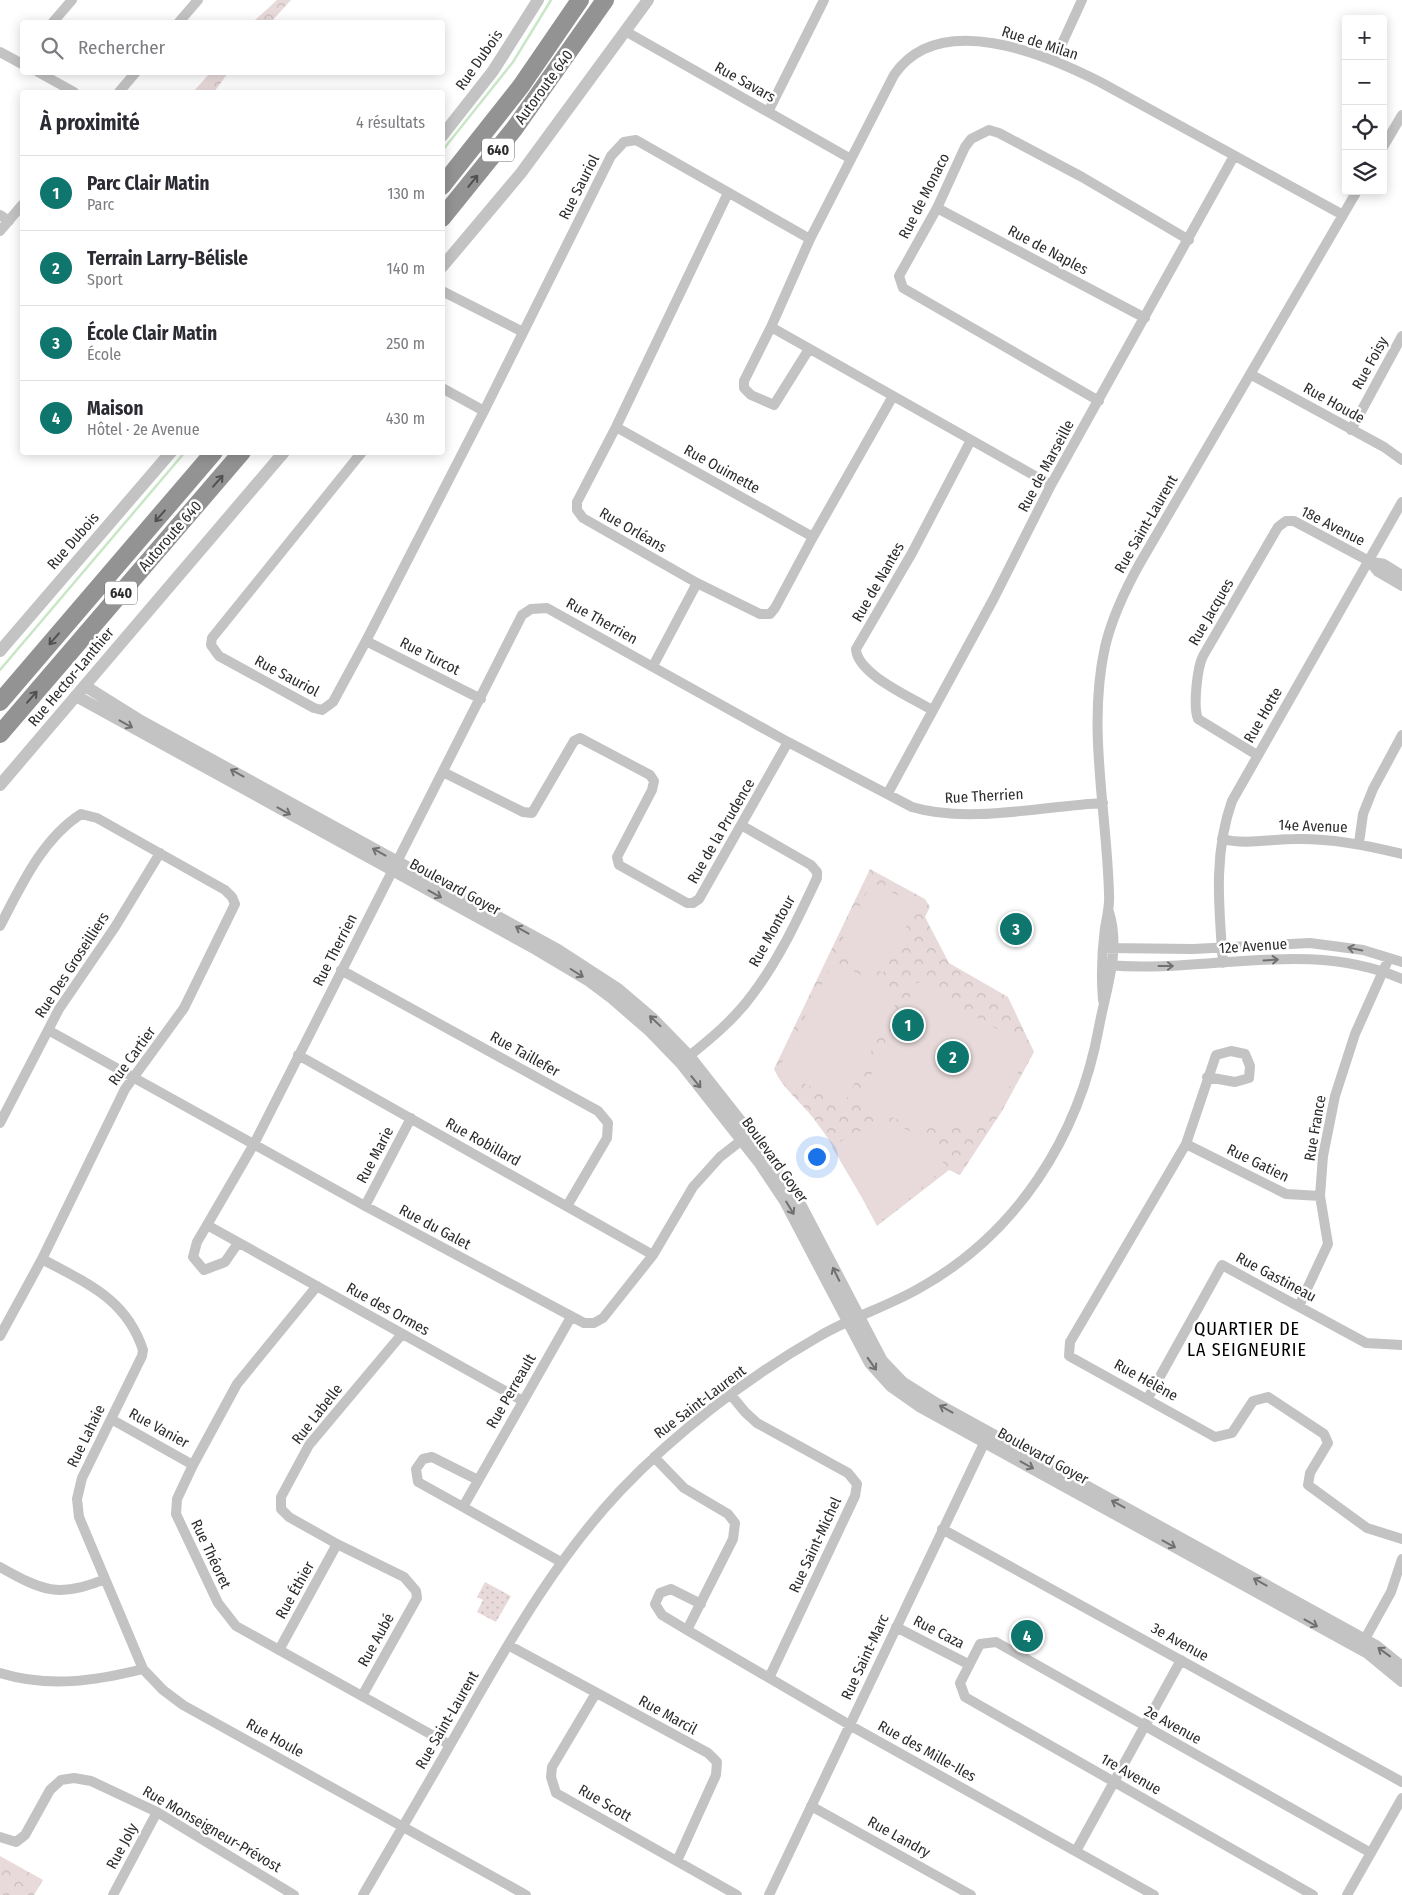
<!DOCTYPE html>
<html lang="fr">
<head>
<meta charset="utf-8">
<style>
  :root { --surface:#fff; --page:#f2f2f3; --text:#2b2b33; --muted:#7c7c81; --line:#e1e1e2; --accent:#0f766e }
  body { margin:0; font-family:"Fira Sans Condensed",sans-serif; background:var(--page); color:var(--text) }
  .controls { position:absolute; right:15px; top:15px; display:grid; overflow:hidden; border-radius:5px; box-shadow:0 2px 12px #0003 }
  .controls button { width:45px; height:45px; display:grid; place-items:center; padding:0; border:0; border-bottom:1px solid var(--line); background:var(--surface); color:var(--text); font:25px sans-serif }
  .you { position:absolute; left:816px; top:1156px; width:18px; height:18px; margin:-12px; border:4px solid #fff; border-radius:50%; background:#1a73e8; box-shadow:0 0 0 8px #1a73e833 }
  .badge { display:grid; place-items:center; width:32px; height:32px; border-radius:50%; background:var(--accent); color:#fff; font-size:16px; font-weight:700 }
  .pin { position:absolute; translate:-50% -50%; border:2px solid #fff; box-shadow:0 1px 5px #0006 }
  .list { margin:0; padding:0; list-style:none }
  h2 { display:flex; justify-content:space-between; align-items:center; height:65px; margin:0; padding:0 20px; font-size:21px }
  h2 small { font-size:16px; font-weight:400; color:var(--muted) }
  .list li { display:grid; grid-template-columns:32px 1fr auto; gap:15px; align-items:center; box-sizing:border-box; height:75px; padding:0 20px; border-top:1px solid var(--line) }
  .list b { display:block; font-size:19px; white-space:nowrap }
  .list p { margin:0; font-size:16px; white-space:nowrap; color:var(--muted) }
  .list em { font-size:16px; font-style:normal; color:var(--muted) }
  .icon { flex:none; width:28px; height:28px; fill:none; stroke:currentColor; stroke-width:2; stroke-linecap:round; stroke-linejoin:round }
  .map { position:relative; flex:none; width:1402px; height:1895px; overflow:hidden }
  .search { position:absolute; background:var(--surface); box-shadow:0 2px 12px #0003; left:20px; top:20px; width:425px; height:55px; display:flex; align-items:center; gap:12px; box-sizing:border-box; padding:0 18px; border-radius:5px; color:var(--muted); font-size:19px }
  .panel { position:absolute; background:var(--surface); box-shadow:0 2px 12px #0003; left:20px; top:90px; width:425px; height:365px; border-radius:5px }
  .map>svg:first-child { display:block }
  .forest { fill:url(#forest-crowns) }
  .garden { fill:url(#garden-dots) }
  .pitch { fill:#e8dada }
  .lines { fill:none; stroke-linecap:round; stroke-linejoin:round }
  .stream { stroke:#c9e7c7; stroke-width:2.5 }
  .minor { stroke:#c3c3c3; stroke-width:10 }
  .tertiary { stroke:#c3c3c3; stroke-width:12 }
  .motorway { stroke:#939393; stroke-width:18 }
  .oneway { stroke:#505050 }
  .oneway2 { stroke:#707070 }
  .labels { text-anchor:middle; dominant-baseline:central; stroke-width:5; stroke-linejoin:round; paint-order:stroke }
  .shield { fill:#fff; stroke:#6b6b6b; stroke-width:1 }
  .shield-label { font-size:14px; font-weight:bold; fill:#2c2c2c }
  .street-label { font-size:15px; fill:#2c2c2c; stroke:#fff }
  .quarter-label { font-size:18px; letter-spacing:1px; fill:#000; stroke:#fff }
</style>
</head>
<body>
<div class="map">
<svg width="1402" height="1895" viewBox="0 0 1402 1895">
  <defs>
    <pattern id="forest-crowns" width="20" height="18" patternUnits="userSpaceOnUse" patternTransform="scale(1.25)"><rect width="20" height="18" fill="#e8dada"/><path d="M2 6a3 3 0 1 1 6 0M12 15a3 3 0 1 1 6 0" fill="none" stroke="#c7bbbb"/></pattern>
    <pattern id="garden-dots" width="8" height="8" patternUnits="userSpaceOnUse" patternTransform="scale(1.25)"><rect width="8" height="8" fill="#e8dada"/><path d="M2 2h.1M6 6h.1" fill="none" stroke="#c7bbbb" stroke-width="1.8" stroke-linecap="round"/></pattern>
  </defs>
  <rect width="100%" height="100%" fill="#fff"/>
  <path class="forest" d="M277 0H291L271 22H253Z
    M210 73H228L214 92H193Z
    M870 869 925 899 930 907 925 917 949 963 1008 997 1034 1052 1002 1111 960 1175 949 1170 877 1226C858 1190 839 1152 814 1119 801 1102 782 1088 774 1069Z
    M0 1856 43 1880 34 1895H0Z"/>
  <path class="garden" d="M485 1582 511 1596 496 1622 477 1612 483 1600 477 1597Z"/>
  <path class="pitch" d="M872 882 917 905 883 973 837 950Z
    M834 961 900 995 844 1104 778 1070Z
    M928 980 931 992 1031 1048C998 1115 968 1148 891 1117L888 1121 857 1103 914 989 913 984Z
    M874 1125C911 1123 925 1139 946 1166L897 1209 877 1223 832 1147 851 1135Z"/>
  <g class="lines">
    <path class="stream" d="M442 151 513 62 551 0
      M0 670 185 452"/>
    <path class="minor" d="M53 22 72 0
      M179 22 198 0
      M625 31 851 159
      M0 52 22 64
      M1054 61 1082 0
      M38 72 74 92
      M119 92 136 72
      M768 112 824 0
      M1383 147 1402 115
      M728 193 616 427 577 502V510L583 518 697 583 760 614H770L775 608 813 537 893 396
      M937 208 1145 318
      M0 215 9 221
      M0 231 22 205
      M442 291 523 332
      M771 327 1051 485
      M809 349 774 405 751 395 744 388V381L771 327 810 239 894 75C939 9 1045 54 1100 82L1343 215
      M1250 374 1384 447 1402 460
      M442 388 484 411
      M1099 401 903 288 899 276 937 208 965 147 971 139 989 130 999 133 1082 177 1189 240
      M616 427 813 537
      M1351 430 1402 336
      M362 452 212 638 211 645 219 656 314 708 322 710 333 702 366 641 484 411 611 156 624 142 636 140 810 239
      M1369 561 1378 572 1402 586
      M366 641 481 699
      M653 666 697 583
      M932 710C911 697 857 674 856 649L912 553 971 440
      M1257 755 1198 719C1193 707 1197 668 1203 656L1278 527 1286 521H1294L1369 561 1384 564 1402 575
      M443 772 523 812 532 813 574 741 580 738 650 775 654 781 652 790 617 857 619 865 687 903H693L699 899 788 742
      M888 793 994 598 1051 485 1234 156
      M1222 839C1245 845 1272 839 1295 839 1332 838 1367 845 1402 854
      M1359 843 1363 814 1373 789 1402 735
      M0 926C21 886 42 839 81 814L97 818 225 890 232 897 235 904 184 1008 125 1089 42 1259 0 1336
      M1108 948 1193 949 1310 943 1363 950 1402 962
      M1223 963C1219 908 1213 854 1232 801L1402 502
      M1107 965C1205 974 1307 938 1402 979
      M341 970 598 1111 608 1123 607 1138 567 1206
      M1103 1000C1101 976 1102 951 1105 928 1107 916 1110 906 1109 894 1107 812 1087 728 1105 647 1112 617 1125 590 1140 563L1357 191
      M48 1030 365 1206 584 1323H594L603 1318 653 1255 693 1187 720 1157 747 1136
      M298 1055 653 1255
      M683 1061C708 1041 734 1020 752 995 779 960 798 918 817 878V872L811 865 741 825
      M1207 1077 1235 1082 1249 1078 1250 1066 1245 1054 1231 1051 1216 1055 1186 1144 1070 1342 1069 1356 1215 1437 1232 1433 1253 1401 1268 1397 1324 1434 1328 1443 1310 1473 1308 1485 1367 1528 1402 1539
      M0 1123 59 1009 115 927 160 853
      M1186 1144 1286 1194 1320 1196
      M365 1206 411 1118
      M207 1225 197 1242 193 1257 204 1270 225 1262 238 1243
      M42 1259C86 1283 126 1298 143 1350L142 1356 82 1478 77 1499 79 1517 143 1669 163 1690 183 1705 526 1895
      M317 1286 237 1384 193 1465 177 1499 176 1514 218 1603 236 1626 450 1745
      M1299 1306 1328 1244 1320 1196 1323 1156 1335 1096 1355 1034 1389 958
      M731 1395 745 1412 757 1423 848 1473 857 1484 855 1496 769 1678
      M1148 1398 1222 1265 1366 1343 1402 1345
      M523 1401 207 1225 254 1144 522 615 531 609 547 608 788 742 912 807C968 824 1044 806 1103 803
      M111 1419 193 1465
      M654 1457 684 1488 728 1514 735 1523 733 1539 687 1630
      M463 1507 418 1482 416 1469 423 1459 432 1457 478 1480
      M942 1529 1402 1782
      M561 1562 463 1507 571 1317
      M0 1567C41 1590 59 1599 105 1579
      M701 1604 671 1589 660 1593 655 1604 662 1615 687 1630 860 1731 1154 1895
      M896 1627 968 1664
      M508 1645 708 1753 717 1762 716 1775 677 1861
      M1361 1646 1391 1592 1402 1559
      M279 1650 337 1544
      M0 1673C49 1688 95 1681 143 1669
      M596 1693 552 1767 551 1777 556 1793 737 1895
      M362 1696 417 1598 416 1591 404 1577 337 1544 289 1517 281 1509V1497L309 1445 402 1334
      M811 1806 971 1895
      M0 1837 16 1842 25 1835 50 1790 61 1780 74 1778 91 1781 157 1812 294 1895
      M1076 1851 1181 1660
      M113 1895 157 1812
      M363 1895C399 1833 435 1772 470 1710 514 1633 559 1556 620 1491 675 1433 748 1377 818 1337 850 1318 886 1307 918 1289 1017 1234 1079 1137 1099 1027 1106 989 1121 950 1109 912
      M769 1895 988 1435
      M1313 1895 965 1697 960 1683 980 1644 996 1642 1371 1853
      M1347 1895 1402 1798"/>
    <path class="tertiary" d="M442 136 493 71 538 0
      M442 267 521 173 648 0
      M0 651 171 452
      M85 686 141 721 558 950 618 989 652 1018 689 1056 759 1145 800 1204 882 1361 902 1382 937 1404 1376 1646 1402 1667
      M76 696 536 949 588 980 612 998 650 1031 681 1063 759 1162 785 1201 870 1363 891 1386 921 1407 1368 1653 1402 1681
      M0 785 284 452"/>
    <path class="motorway" d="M442 186 521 86 580 0
      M442 218 514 129 605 0
      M0 702 214 452
      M0 734 242 452"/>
  </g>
  <defs><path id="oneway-shaft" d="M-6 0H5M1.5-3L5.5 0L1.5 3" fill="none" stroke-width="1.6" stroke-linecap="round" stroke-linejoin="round" transform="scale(1.25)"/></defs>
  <g class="oneway">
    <use href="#oneway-shaft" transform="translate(473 181) rotate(-51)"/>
    <use href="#oneway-shaft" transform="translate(218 481) rotate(-49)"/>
    <use href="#oneway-shaft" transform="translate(160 516) rotate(131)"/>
    <use href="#oneway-shaft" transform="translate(54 639) rotate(131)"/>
    <use href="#oneway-shaft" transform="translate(32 697) rotate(-49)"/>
  </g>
  <g class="oneway2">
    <use href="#oneway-shaft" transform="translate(126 724) rotate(29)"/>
    <use href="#oneway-shaft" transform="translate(237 773) rotate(-151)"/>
    <use href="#oneway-shaft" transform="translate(284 811) rotate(29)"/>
    <use href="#oneway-shaft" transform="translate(379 852) rotate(-151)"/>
    <use href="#oneway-shaft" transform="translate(435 894) rotate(29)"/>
    <use href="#oneway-shaft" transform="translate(522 930) rotate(-151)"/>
    <use href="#oneway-shaft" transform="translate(1355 949) rotate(-169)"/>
    <use href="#oneway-shaft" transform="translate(1271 960) rotate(-4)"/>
    <use href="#oneway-shaft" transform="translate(1166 966)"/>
    <use href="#oneway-shaft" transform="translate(577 973) rotate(32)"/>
    <use href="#oneway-shaft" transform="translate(655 1021) rotate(-137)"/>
    <use href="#oneway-shaft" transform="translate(696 1082) rotate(51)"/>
    <use href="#oneway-shaft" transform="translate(790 1208) rotate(59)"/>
    <use href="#oneway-shaft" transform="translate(836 1274) rotate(-116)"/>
    <use href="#oneway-shaft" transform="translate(872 1364) rotate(55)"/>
    <use href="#oneway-shaft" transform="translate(946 1409) rotate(-151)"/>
    <use href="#oneway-shaft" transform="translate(1027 1465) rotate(29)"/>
    <use href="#oneway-shaft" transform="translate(1118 1504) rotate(-151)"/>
    <use href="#oneway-shaft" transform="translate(1169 1544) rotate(29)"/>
    <use href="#oneway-shaft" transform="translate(1260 1582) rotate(-151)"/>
    <use href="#oneway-shaft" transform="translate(1311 1623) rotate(29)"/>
    <use href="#oneway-shaft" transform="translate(1384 1652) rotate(-144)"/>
  </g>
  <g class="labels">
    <g class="shield">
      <rect x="482" y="138.5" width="32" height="23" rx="4"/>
      <rect x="105" y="581.5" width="32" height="23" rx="4"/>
    </g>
    <g class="shield-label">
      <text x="498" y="150">640</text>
      <text x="121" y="593">640</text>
    </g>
    <g class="street-label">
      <text transform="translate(1040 43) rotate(18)">Rue de Milan</text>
      <text transform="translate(479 60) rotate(-55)">Rue Dubois</text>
      <text transform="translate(745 82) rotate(29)">Rue Savars</text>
      <text transform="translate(544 87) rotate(-54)">Autoroute 640</text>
      <text transform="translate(579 187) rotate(-63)">Rue Sauriol</text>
      <text transform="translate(924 196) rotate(-63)">Rue de Monaco</text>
      <text transform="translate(1048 250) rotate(28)">Rue de Naples</text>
      <text transform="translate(1370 363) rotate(-61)">Rue Foisy</text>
      <text transform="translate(1334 403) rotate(29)">Rue Houde</text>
      <text transform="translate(1046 466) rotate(-62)">Rue de Marseille</text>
      <text transform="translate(722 469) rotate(29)">Rue Ouimette</text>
      <text transform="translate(1146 524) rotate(-60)">Rue Saint-Laurent</text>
      <text transform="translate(1333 526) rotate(27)">18e Avenue</text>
      <text transform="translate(633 530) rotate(30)">Rue Orléans</text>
      <text transform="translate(170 536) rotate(-49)">Autoroute 640</text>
      <text transform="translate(73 541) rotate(-49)">Rue Dubois</text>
      <text transform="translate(878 582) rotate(-60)">Rue de Nantes</text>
      <text transform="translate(1211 612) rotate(-60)">Rue Jacques</text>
      <text transform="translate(602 621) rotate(29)">Rue Therrien</text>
      <text transform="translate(430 656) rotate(27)">Rue Turcot</text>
      <text transform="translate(287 676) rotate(28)">Rue Sauriol</text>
      <text transform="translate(71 677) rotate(-50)">Rue Hector-Lanthier</text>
      <text transform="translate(1263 715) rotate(-60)">Rue Hotte</text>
      <text transform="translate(984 796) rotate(-3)">Rue Therrien</text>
      <text transform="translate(1313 826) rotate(2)">14e Avenue</text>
      <text transform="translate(721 831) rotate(-60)">Rue de la Prudence</text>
      <text transform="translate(455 887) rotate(29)">Boulevard Goyer</text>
      <text transform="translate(772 931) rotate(-61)">Rue Montour</text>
      <text transform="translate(1253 946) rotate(-4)">12e Avenue</text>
      <text transform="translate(335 950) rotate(-63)">Rue Therrien</text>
      <text transform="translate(72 965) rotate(-57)">Rue Des Groseilliers</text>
      <text transform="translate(525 1054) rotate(29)">Rue Taillefer</text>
      <text transform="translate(132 1056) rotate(-54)">Rue Cartier</text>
      <text transform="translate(1315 1128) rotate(-80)">Rue France</text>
      <text transform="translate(483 1142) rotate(29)">Rue Robillard</text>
      <text transform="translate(375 1155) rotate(-62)">Rue Marie</text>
      <text transform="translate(775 1160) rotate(54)">Boulevard Goyer</text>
      <text transform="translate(1258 1163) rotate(26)">Rue Gatien</text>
      <text transform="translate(435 1227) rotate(28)">Rue du Galet</text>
      <text transform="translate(1276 1277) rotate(28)">Rue Gastineau</text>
      <text transform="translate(388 1309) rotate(29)">Rue des Ormes</text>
      <text transform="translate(1146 1380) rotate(29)">Rue Hélène</text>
      <text transform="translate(511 1391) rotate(-60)">Rue Perreault</text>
      <text transform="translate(700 1402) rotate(-37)">Rue Saint-Laurent</text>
      <text transform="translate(317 1414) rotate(-52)">Rue Labelle</text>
      <text transform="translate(159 1428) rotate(29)">Rue Vanier</text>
      <text transform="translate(86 1436) rotate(-64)">Rue Lahaie</text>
      <text transform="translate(1043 1456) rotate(29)">Boulevard Goyer</text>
      <text transform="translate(815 1545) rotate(-65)">Rue Saint-Michel</text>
      <text transform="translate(211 1554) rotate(65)">Rue Théoret</text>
      <text transform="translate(295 1590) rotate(-61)">Rue Éthier</text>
      <text transform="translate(939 1632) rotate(27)">Rue Caza</text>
      <text transform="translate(376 1640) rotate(-61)">Rue Aubé</text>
      <text transform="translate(1180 1642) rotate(29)">3e Avenue</text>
      <text transform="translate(865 1657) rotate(-65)">Rue Saint-Marc</text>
      <text transform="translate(668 1715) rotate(29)">Rue Marcil</text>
      <text transform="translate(447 1720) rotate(-60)">Rue Saint-Laurent</text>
      <text transform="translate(1173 1725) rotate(29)">2e Avenue</text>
      <text transform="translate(275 1738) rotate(29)">Rue Houle</text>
      <text transform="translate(927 1751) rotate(29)">Rue des Mille-Iles</text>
      <text transform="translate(1131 1774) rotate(30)">1re Avenue</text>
      <text transform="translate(605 1803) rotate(30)">Rue Scott</text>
      <text transform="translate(212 1829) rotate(30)">Rue Monseigneur-Prévost</text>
      <text transform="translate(899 1837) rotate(29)">Rue Landry</text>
      <text transform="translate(122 1846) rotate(-62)">Rue Joly</text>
    </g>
    <g class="quarter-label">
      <text x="1247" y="1329">QUARTIER DE<tspan x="1247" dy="21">LA SEIGNEURIE</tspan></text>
    </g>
  </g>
</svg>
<div class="controls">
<button>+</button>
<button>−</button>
<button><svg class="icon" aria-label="locate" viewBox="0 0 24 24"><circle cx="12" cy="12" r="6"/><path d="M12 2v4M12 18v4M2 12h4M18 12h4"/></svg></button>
<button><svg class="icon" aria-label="layers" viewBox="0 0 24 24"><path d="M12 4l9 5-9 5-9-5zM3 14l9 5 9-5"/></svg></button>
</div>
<div class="you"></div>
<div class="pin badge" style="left:908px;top:1025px">1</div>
<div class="pin badge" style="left:953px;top:1057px">2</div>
<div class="pin badge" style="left:1016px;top:929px">3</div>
<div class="pin badge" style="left:1027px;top:1636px">4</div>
<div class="search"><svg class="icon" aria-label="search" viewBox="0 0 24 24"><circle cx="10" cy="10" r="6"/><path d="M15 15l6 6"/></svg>Rechercher</div>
<section class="panel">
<h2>À proximité<small>4 résultats</small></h2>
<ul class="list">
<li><span class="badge">1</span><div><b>Parc Clair Matin</b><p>Parc</p></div><em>130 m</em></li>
<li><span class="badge">2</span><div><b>Terrain Larry-Bélisle</b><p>Sport</p></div><em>140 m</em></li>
<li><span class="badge">3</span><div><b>École Clair Matin</b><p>École</p></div><em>250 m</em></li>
<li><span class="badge">4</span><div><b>Maison</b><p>Hôtel · 2e Avenue</p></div><em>430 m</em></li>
</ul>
</section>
</div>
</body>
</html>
